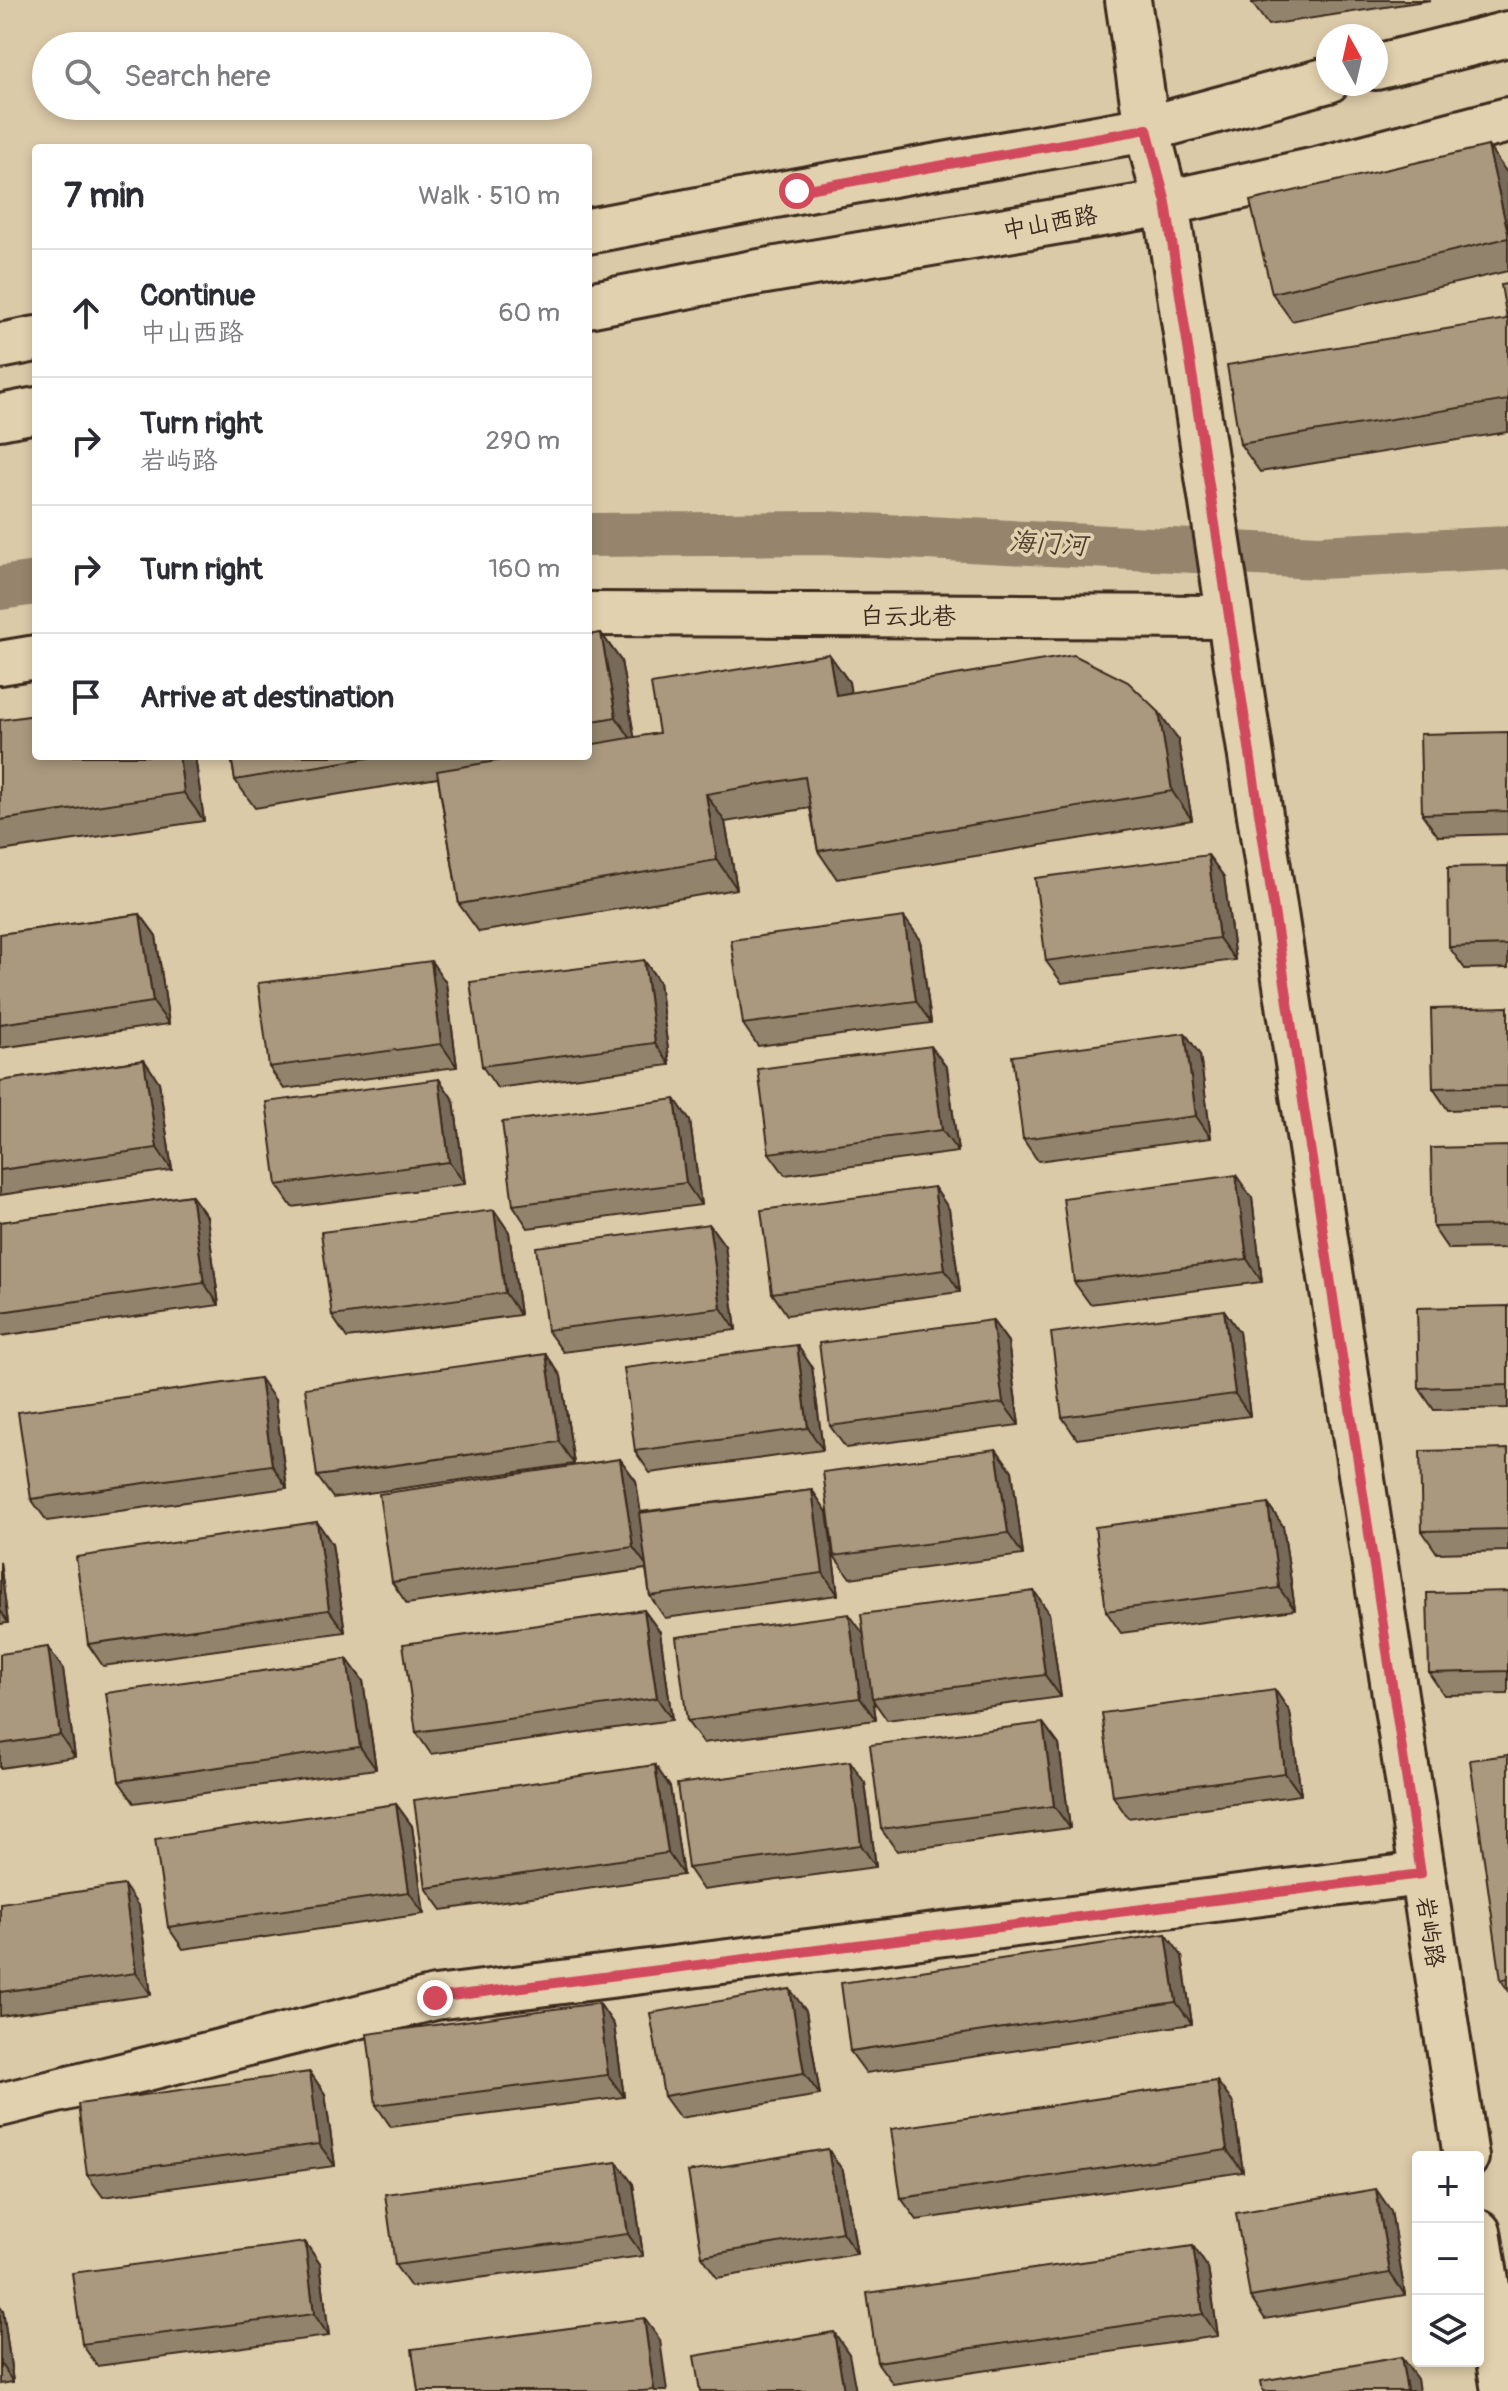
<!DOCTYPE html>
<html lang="en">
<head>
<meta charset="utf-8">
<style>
  :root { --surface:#fff; --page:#f7f7f7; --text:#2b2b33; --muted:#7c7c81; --line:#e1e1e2 }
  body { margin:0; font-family:Pangolin,"LXGW WenKai TC",sans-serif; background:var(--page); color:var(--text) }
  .controls { position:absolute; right:24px; bottom:24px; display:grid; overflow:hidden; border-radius:8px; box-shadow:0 4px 12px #0003 }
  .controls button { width:72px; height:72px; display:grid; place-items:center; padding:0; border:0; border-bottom:2px solid var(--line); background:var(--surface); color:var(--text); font:40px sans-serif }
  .compass { position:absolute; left:1316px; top:24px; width:72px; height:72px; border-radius:50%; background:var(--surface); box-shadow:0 4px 12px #0003; rotate:352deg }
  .stop { position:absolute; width:24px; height:24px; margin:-18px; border:6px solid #d1495b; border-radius:50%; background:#fff }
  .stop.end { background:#d1495b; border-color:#fff; box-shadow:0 2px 8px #0008 }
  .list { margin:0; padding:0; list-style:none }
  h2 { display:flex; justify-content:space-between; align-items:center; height:104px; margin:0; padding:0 32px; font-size:34px }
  h2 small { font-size:26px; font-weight:400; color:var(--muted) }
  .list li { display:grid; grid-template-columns:52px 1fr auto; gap:24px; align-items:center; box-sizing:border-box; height:128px; padding:0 32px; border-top:2px solid var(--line) }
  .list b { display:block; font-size:30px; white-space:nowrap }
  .list p { margin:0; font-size:26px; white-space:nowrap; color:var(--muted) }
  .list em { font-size:26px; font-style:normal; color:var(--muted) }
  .icon { flex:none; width:44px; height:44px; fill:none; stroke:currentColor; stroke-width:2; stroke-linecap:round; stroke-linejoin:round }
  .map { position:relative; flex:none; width:1508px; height:2391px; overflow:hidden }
  .search { position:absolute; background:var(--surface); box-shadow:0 4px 12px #0003; left:32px; top:32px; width:560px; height:88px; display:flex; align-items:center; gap:20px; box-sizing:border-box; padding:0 28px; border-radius:44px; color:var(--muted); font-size:30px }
  .panel { position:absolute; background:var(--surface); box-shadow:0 4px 12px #0003; left:32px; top:144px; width:560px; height:616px; border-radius:8px }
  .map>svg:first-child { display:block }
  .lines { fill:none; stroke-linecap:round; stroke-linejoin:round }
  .canal { stroke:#96856c; stroke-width:44 }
  .minor-casing { stroke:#3b2a1e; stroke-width:48 }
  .tertiary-casing { stroke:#3b2a1e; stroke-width:50 }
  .secondary-casing { stroke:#3b2a1e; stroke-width:50 }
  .minor { stroke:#e2d1ae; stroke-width:42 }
  .tertiary { stroke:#e2d1ae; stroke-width:44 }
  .secondary { stroke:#e2d1ae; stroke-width:44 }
  .wall { fill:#92846c; stroke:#3b2a1e; stroke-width:2 }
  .shaded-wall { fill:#776b58; stroke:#3b2a1e; stroke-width:2 }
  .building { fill:#aa997e; stroke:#3b2a1e; stroke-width:2 }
  .route { stroke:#d1495b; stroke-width:10 }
  .labels { text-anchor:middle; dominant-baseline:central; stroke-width:7; stroke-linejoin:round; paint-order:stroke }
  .street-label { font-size:24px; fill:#3b2a1e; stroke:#e2d1ae }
  .water-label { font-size:26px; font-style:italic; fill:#4d3c2e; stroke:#e2d1ae }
</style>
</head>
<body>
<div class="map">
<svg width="1508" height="2391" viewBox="0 0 1508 2391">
  <rect width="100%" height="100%" fill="#dbcaa8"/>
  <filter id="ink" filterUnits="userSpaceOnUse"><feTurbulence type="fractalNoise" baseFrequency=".0125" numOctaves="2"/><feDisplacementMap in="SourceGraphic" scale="16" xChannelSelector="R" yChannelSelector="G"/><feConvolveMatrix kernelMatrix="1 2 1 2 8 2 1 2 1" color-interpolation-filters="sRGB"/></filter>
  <g filter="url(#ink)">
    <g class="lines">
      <path class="canal" d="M588 535 823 533 1319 557 1508 548
        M0 588 36 583"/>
      <defs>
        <path id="minor" d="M588 614 1229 617
          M0 663 36 657
          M0 2105 435 1998 1421 1874"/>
        <path id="tertiary" d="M1128 0 1147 129 1166 203 1466 2157
          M1478 2232 1504 2391"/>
        <path id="secondary" d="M1376 67 1508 34
          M588 231 797 191 1147 129 1328 80
          M588 305 748 274 1166 203 1321 169 1508 120
          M0 346 36 339
          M0 417 36 410"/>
      </defs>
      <use href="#minor" class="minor-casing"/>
      <use href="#tertiary" class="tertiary-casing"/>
      <use href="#secondary" class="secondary-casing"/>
      <use href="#minor" class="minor"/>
      <use href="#tertiary" class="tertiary"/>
      <use href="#secondary" class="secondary"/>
    </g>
    <path class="wall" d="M1252 0H1431L1268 25 1252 3Z
      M1488 146 1508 176V271L1292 321 1272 293Z
      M1508 284V432L1260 472 1240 444 1507 319Z
      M601 633 621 661 634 738 659 733 829 654 849 682 850 693 1159 712 1178 740 1192 820 837 879 818 851 810 808 725 822 737 889 479 932 459 904 438 778 255 808 235 780 231 756H588V635Z
      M0 720 36 756H195L204 821 0 851Z
      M1508 732V834L1438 836 1422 814Z
      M1208 855 1224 877 1235 960 1062 983 1046 961Z
      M1508 866V968L1465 969 1449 947Z
      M140 914 156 936 169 1024 0 1048V934Z
      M920 939 931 1023 758 1046 743 1024Z
      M644 960 659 982 670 1065 497 1088 482 1066Z
      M431 961 446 983 457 1067 284 1089 269 1067Z
      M1508 1007V1108L1448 1110 1433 1088Z
      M1185 1033 1200 1055 1211 1138 1038 1161 1023 1139Z
      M144 1060 159 1082 172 1170 0 1195V1081Z
      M947 1068 958 1152 785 1175 769 1153Z
      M439 1079 454 1101 465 1184 292 1207 277 1185Z
      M675 1099 690 1121 701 1205 528 1228 513 1205Z
      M1508 1146V1248L1448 1249 1433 1227Z
      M934 1187 949 1209 960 1292 787 1315 772 1293Z
      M191 1195 207 1217 219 1305 0 1336V1222Z
      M1252 1198 1262 1282 1090 1304 1074 1282Z
      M494 1210 509 1232 520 1315 347 1338 332 1316Z
      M709 1224 725 1246 736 1330 563 1352 547 1330Z
      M1508 1306V1408L1434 1410 1419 1388Z
      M1224 1310 1239 1332 1250 1416 1077 1439 1062 1417Z
      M992 1320 1008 1342 1019 1425 846 1448 830 1426Z
      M797 1345 812 1367 823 1450 650 1473 635 1451Z
      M546 1354 561 1376 574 1464 333 1498 317 1476Z
      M275 1400 287 1488 47 1521 31 1499Z
      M996 1449 1012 1471 1023 1555 850 1578 834 1556Z
      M1508 1449V1551L1437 1553 1422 1531Z
      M620 1459 636 1481 640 1512 812 1490 827 1512 838 1595 665 1618 650 1596 646 1569 407 1604 392 1582Z
      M1268 1504 1283 1526 1295 1610 1121 1633 1106 1611Z
      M317 1522 332 1544 345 1632 103 1666 88 1644Z
      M0 1562 8 1623 0 1624Z
      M1034 1591 1049 1613 1061 1697 887 1720 873 1700 876 1720 703 1743 687 1721 864 1634Z
      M1508 1591V1694L1444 1695 1429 1673Z
      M660 1632 672 1720 431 1754 416 1732Z
      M0 1654 63 1669 75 1757 0 1768Z
      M347 1659 363 1681 376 1769 134 1803 119 1781Z
      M1275 1690 1290 1712 1301 1795 1128 1818 1113 1796Z
      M1043 1723 1059 1745 1070 1828 897 1851 881 1829Z
      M1508 1755V1990L1501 1980Z
      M655 1765 670 1787 683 1875 442 1910 426 1888Z
      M865 1783 876 1867 703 1890 688 1868Z
      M396 1804 412 1826 424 1914 183 1949 168 1927Z
      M0 1903 139 1907 151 1995 0 2016Z
      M1182 1956 1192 2024 866 2073 850 2051Z
      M599 2003 614 2025 624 2097 391 2127 376 2105Z
      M806 2011 820 2095 680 2118 664 2096Z
      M310 2072 325 2094 335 2166 103 2197 87 2175Z
      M1233 2103 1243 2172 917 2220 901 2198Z
      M843 2171 857 2254 717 2278 702 2256Z
      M633 2184 643 2256 411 2287 395 2265Z
      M1391 2211 1405 2295 1265 2319 1250 2297Z
      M305 2242 320 2264 329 2336 97 2366 82 2344Z
      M1193 2246 1208 2268 1218 2336 893 2384 877 2362Z
      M0 2306 3 2310 13 2382 0 2384Z"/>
    <path class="shaded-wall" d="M1488 146 1508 174V233Z
      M601 633 621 661 636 746 616 717Z
      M829 654 849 682 856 724 836 695Z
      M1159 712 1178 740 1192 820 1172 791Z
      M179 756H195L204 821 184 793Z
      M706 794 725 822 737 889 717 860Z
      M1208 855 1224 877 1235 960 1219 938Z
      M140 914 156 936 169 1024 153 1002Z
      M904 917 920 939 931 1023 916 1001Z
      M644 960 659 982 670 1065 655 1043Z
      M431 961 446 983 457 1067 441 1044Z
      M1185 1033 1200 1055 1211 1138 1196 1116Z
      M931 1046 947 1068 958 1152 942 1130Z
      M144 1060 159 1082 172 1170 157 1148Z
      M439 1079 454 1101 465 1184 449 1162Z
      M675 1099 690 1121 701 1205 686 1183Z
      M1236 1175 1252 1198 1262 1282 1247 1259Z
      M934 1187 949 1209 960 1292 945 1270Z
      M191 1195 207 1217 219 1305 204 1283Z
      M494 1210 509 1232 520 1315 505 1293Z
      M709 1224 725 1246 736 1330 721 1308Z
      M1224 1310 1239 1332 1250 1416 1235 1394Z
      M992 1320 1008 1342 1019 1425 1003 1403Z
      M797 1345 812 1367 823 1450 808 1428Z
      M546 1354 561 1376 574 1464 559 1442Z
      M260 1378 275 1400 287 1488 272 1465Z
      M996 1449 1012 1471 1023 1555 1008 1533Z
      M620 1459 636 1481 649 1569 633 1547Z
      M812 1490 827 1512 838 1595 823 1573Z
      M1268 1504 1283 1526 1295 1610 1279 1588Z
      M317 1522 332 1544 345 1632 329 1610Z
      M0 1562 8 1623 0 1610Z
      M1034 1591 1049 1613 1061 1697 1045 1675Z
      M644 1610 660 1632 672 1720 657 1698Z
      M849 1614 865 1636 876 1720 860 1698Z
      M48 1647 63 1669 75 1757 60 1735Z
      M347 1659 363 1681 376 1769 360 1747Z
      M1275 1690 1290 1712 1301 1795 1285 1773Z
      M1043 1723 1059 1745 1070 1828 1054 1806Z
      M850 1761 865 1783 876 1867 861 1845Z
      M655 1765 670 1787 683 1875 668 1853Z
      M396 1804 412 1826 424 1914 409 1892Z
      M124 1885 139 1907 151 1995 136 1973Z
      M1166 1934 1182 1956 1192 2024 1176 2002Z
      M790 1989 806 2011 820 2095 804 2073Z
      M599 2003 614 2025 624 2097 608 2075Z
      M310 2072 325 2094 335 2166 319 2144Z
      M1217 2081 1233 2103 1243 2172 1227 2150Z
      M828 2149 843 2171 857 2254 842 2232Z
      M617 2162 633 2184 643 2256 628 2234Z
      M1376 2189 1391 2211 1405 2295 1390 2273Z
      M305 2242 320 2264 329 2336 314 2314Z
      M1193 2246 1208 2268 1218 2336 1203 2314Z
      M0 2306 3 2310 13 2382 0 2363Z
      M644 2318 660 2340 667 2391H655L654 2390Z
      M834 2332 849 2354 856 2391H844Z
      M1401 2357 1417 2379 1419 2391H1407Z"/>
    <path class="building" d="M1252 0H1273L1252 3Z
      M1488 146 1508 233V238L1272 293 1250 201Z
      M1508 284V400L1240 444 1227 365 1507 319 1501 285Z
      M601 633 616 717 588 722V635Z
      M829 654 836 695 1074 655 1128 682 1159 712 1172 791 818 851 805 777 706 794 717 860 459 904 437 771 527 756H588V745L659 733 651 684Z
      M36 715V756H179L184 793 0 820V720Z
      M1508 732V811L1422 814 1420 734Z
      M231 756H380L235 780Z
      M1208 855 1219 938 1046 961 1035 878Z
      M1508 866V945L1449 947 1448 867Z
      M140 914 153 1002 0 1024V934Z
      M904 917 916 1001 743 1024 731 940Z
      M644 960 655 1043 482 1066 470 982Z
      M431 961 441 1044 269 1067 258 983Z
      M1508 1007V1086L1433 1088 1431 1009Z
      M1185 1033 1196 1116 1023 1139 1012 1056Z
      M931 1046 942 1130 769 1153 758 1069Z
      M144 1060 157 1148 0 1170V1081Z
      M439 1079 449 1162 277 1185 266 1102Z
      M675 1099 686 1183 513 1205 502 1122Z
      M1508 1146V1225L1433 1227 1431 1148Z
      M1236 1175 1247 1259 1074 1282 1063 1198Z
      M934 1187 945 1270 772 1293 761 1210Z
      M191 1195 204 1283 0 1312V1222Z
      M494 1210 505 1293 332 1316 321 1232Z
      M709 1224 721 1308 547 1330 536 1247Z
      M1508 1306V1385L1419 1388 1417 1308Z
      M1224 1310 1235 1394 1062 1417 1051 1333Z
      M992 1320 1003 1403 830 1426 819 1343Z
      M797 1345 808 1428 635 1451 624 1368Z
      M546 1354 559 1442 317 1476 305 1388Z
      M260 1378 272 1465 31 1499 18 1412Z
      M996 1449 1008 1533 834 1556 823 1472Z
      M1508 1449V1529L1422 1531 1420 1451Z
      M620 1459 633 1547 392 1582 379 1494Z
      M812 1490 823 1573 650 1596 639 1513Z
      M1268 1504 1279 1588 1106 1611 1095 1527Z
      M317 1522 329 1610 88 1644 76 1557Z
      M1034 1591 1045 1675 872 1698 861 1614Z
      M1508 1591V1671L1429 1673 1427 1593Z
      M644 1610 657 1698 416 1732 403 1644Z
      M849 1614 860 1698 687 1721 676 1637Z
      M48 1647 60 1735 0 1744V1654Z
      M347 1659 360 1747 119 1781 106 1693Z
      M1275 1690 1285 1773 1113 1796 1102 1713Z
      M1043 1723 1054 1806 881 1829 870 1745Z
      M1508 1755V1978L1501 1980 1470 1760Z
      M850 1761 861 1845 688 1868 677 1784Z
      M655 1765 668 1853 426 1888 414 1800Z
      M396 1804 409 1892 168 1927 155 1839Z
      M124 1885 136 1973 0 1992V1903Z
      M1166 1934 1176 2002 850 2051 841 1983Z
      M790 1989 804 2073 664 2096 650 2013Z
      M599 2003 608 2075 376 2105 367 2034Z
      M310 2072 319 2144 87 2175 78 2104Z
      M1217 2081 1227 2150 901 2198 891 2129Z
      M828 2149 842 2232 702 2256 688 2172Z
      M617 2162 628 2234 395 2265 385 2194Z
      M1376 2189 1390 2273 1250 2297 1236 2213Z
      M305 2242 314 2314 82 2344 72 2273Z
      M1193 2246 1203 2314 877 2362 867 2293Z
      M644 2318 654 2390 643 2391H418L412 2349Z
      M834 2332 844 2391H700L694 2356Z
      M1401 2357 1407 2391H1263L1261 2381Z"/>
  </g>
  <g class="lines" filter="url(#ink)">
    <path class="route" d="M435 1998 1421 1874 1166 203 1147 129 797 191"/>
  </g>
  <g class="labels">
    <g class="street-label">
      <text transform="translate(1050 223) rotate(-10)">中山西路</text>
      <text x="908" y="616">白云北巷</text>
      <text transform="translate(1430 1932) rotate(81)">岩屿路</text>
    </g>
    <g class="water-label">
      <text transform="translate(1048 544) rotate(3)">海门河</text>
    </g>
  </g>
</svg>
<div class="controls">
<button>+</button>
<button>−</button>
<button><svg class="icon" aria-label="layers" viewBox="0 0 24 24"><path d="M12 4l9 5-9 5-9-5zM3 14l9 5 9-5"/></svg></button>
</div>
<svg class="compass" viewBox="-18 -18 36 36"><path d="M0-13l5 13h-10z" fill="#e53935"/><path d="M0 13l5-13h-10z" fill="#7c7c81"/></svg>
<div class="stop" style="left:797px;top:191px"></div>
<div class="stop end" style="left:435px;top:1998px"></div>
<div class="search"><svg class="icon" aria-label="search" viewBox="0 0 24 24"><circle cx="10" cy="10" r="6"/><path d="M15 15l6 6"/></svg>Search here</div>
<section class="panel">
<h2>7 min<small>Walk · 510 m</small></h2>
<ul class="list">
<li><svg class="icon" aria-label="ahead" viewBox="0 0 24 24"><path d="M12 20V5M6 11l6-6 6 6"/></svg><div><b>Continue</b><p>中山西路</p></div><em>60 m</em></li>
<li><svg class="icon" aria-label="right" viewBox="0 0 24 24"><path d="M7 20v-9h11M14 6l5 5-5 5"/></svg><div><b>Turn right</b><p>岩屿路</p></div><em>290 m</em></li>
<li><svg class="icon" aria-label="right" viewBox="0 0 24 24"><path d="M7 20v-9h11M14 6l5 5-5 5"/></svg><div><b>Turn right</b></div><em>160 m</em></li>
<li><svg class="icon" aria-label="arrive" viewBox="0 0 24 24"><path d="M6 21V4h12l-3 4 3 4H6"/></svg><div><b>Arrive at destination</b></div></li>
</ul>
</section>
</div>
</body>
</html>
